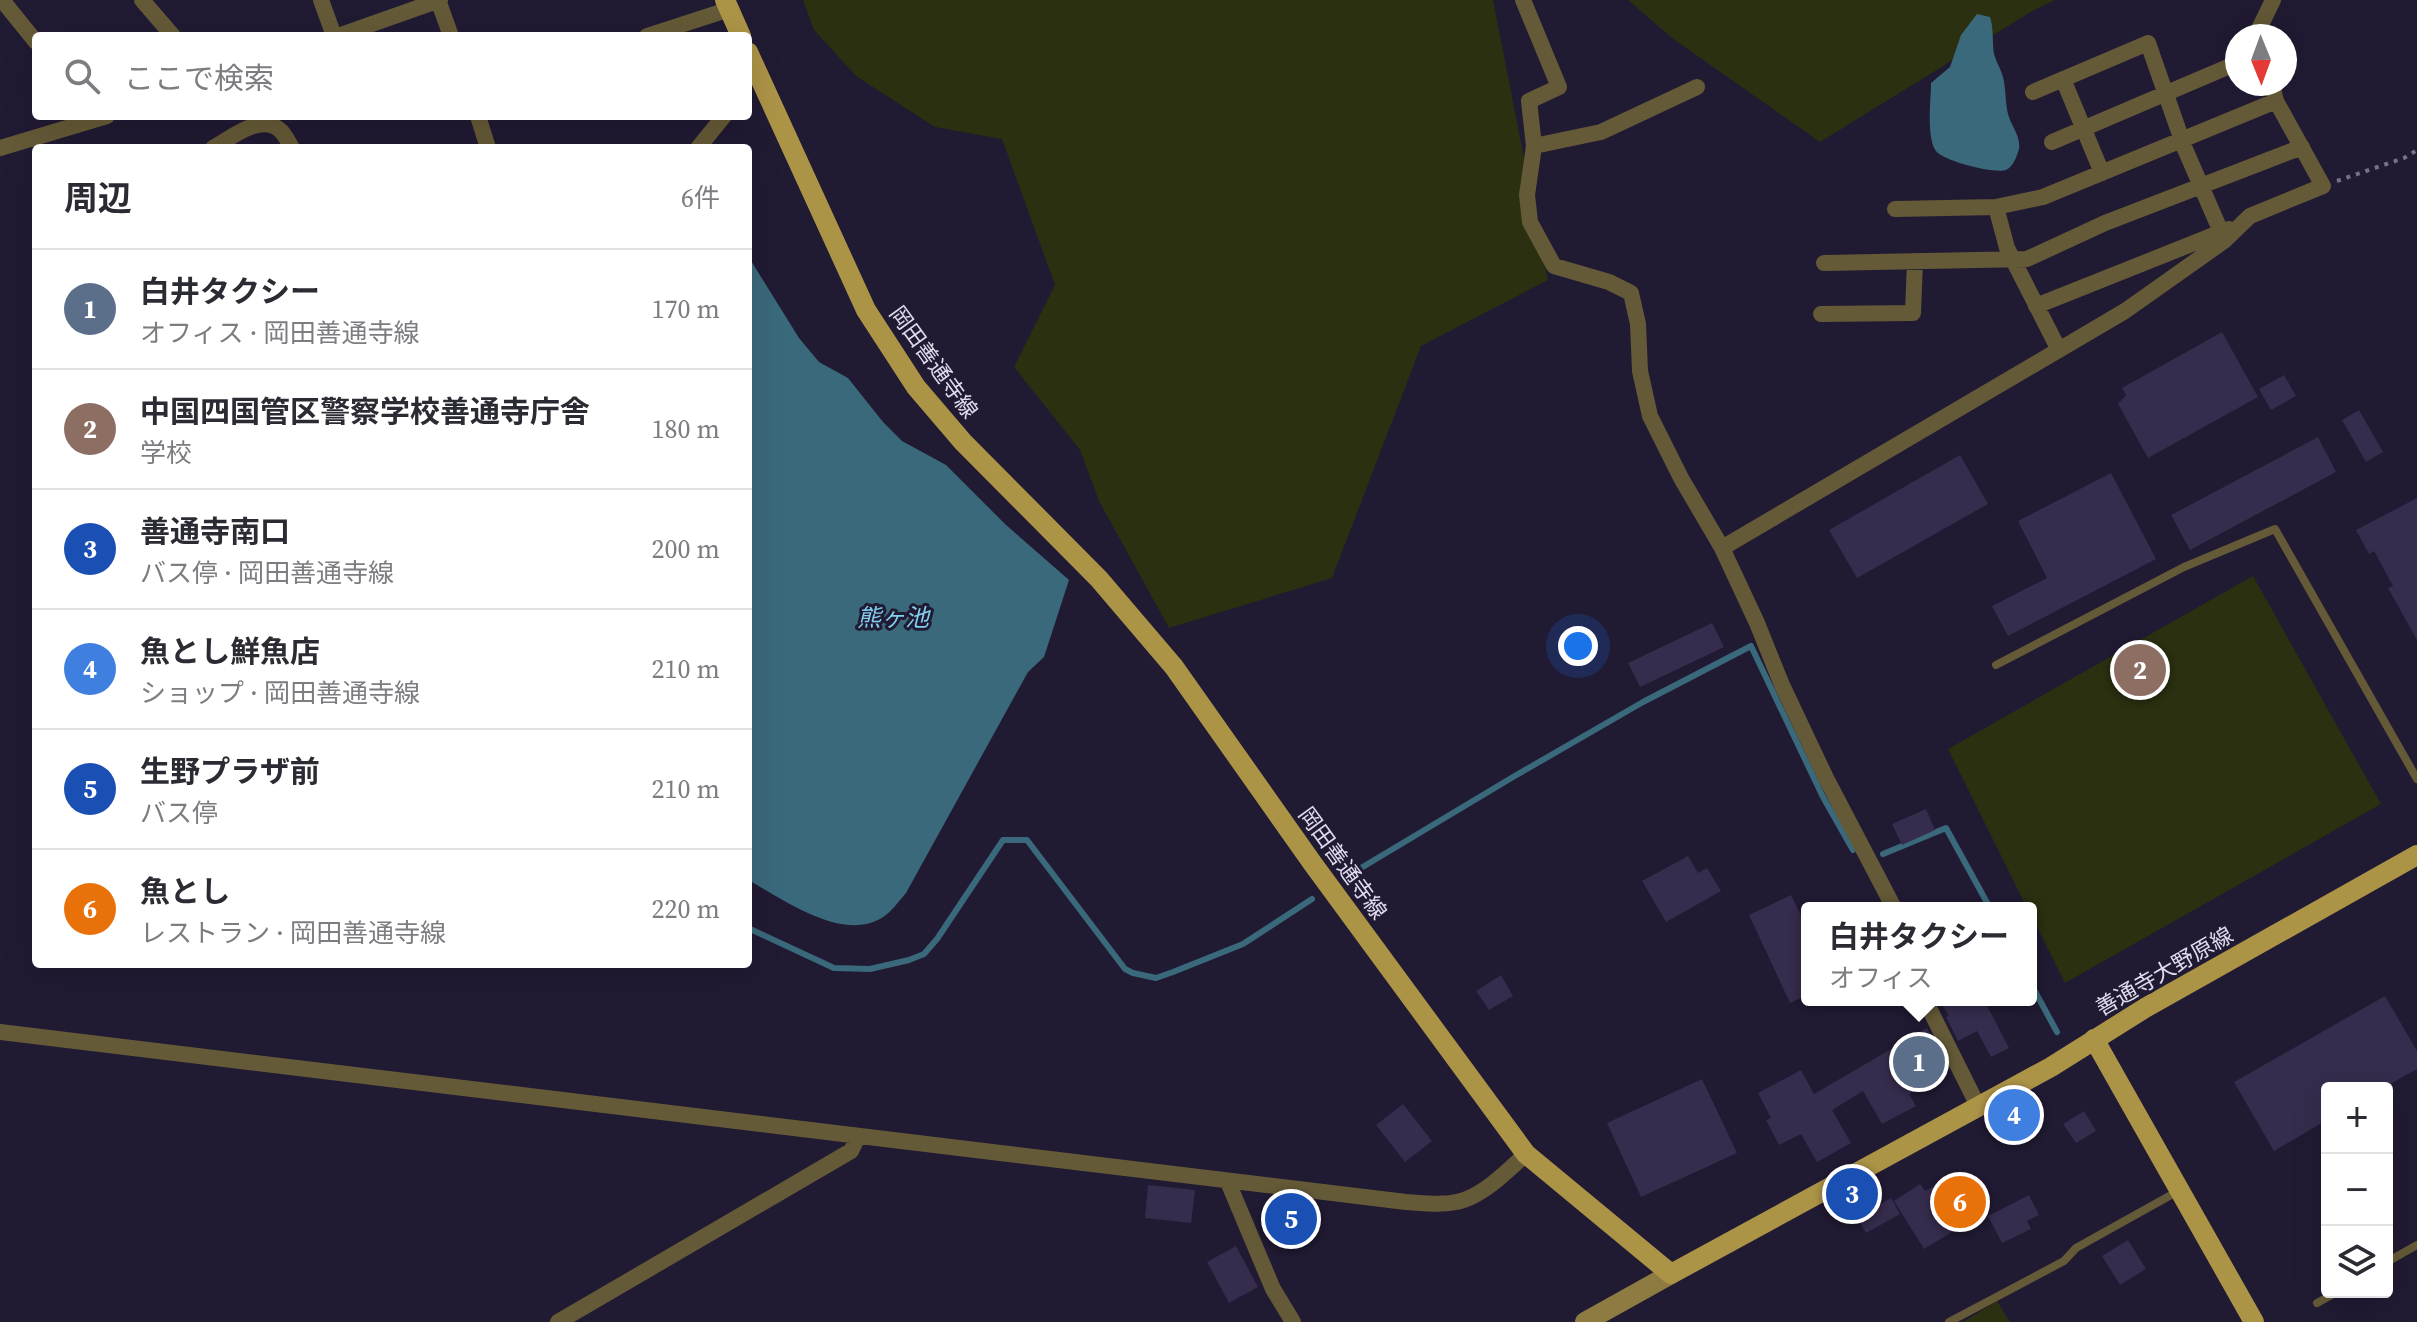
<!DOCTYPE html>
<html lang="ja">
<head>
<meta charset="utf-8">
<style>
  :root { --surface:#fff; --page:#f7f7f7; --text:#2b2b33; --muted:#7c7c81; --line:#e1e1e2; --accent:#2c7957 }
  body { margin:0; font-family:"Source Serif 4","Noto Sans JP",serif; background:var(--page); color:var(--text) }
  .controls { position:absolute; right:24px; bottom:24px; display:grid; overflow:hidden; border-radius:8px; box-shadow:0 8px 32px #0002 }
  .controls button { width:72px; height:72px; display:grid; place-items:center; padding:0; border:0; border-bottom:2px solid var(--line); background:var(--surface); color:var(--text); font:40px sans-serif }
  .compass { position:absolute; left:2225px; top:24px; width:72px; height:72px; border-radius:50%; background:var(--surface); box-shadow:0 8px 32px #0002; rotate:179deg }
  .you { position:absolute; left:1578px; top:646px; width:28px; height:28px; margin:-20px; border:6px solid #fff; border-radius:50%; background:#1a73e8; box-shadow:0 0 0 12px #1a73e833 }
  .badge { display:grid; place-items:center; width:52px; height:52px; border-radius:50%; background:var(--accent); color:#fff; font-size:26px; font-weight:700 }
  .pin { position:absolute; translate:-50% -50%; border:4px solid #fff; box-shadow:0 2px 8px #0006 }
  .popup { position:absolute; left:1801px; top:902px; width:236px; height:104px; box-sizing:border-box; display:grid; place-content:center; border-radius:8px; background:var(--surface); filter:drop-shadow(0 2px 6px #0005); font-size:26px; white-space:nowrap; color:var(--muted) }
  .popup b { font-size:30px; color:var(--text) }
  .popup::after { content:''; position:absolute; left:50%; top:100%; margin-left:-16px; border:16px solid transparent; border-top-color:var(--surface) }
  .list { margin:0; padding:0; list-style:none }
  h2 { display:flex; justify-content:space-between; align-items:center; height:104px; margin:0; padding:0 32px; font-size:34px }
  h2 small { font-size:26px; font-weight:400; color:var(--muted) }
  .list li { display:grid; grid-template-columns:52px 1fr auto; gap:24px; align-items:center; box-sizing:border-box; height:120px; padding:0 32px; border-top:2px solid var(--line) }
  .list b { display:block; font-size:30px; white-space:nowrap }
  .list p { margin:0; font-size:26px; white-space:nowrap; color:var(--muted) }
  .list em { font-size:26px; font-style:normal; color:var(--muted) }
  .icon { flex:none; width:44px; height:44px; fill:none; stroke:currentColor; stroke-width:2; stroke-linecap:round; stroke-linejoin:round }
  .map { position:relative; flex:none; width:2417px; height:1322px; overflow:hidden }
  .search { position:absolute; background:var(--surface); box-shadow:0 8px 32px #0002; left:32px; top:32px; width:720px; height:88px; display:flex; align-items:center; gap:20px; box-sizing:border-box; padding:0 28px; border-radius:8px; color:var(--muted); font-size:30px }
  .panel { position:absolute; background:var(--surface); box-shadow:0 8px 32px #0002; left:32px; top:144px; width:720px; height:824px; border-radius:8px }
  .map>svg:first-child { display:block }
  .green { fill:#2a3010 }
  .water { fill:#3a697b }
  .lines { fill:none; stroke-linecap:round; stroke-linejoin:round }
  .stream { stroke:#3a697b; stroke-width:6 }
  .building { fill:#362c4d }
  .path { stroke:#777187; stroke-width:4; stroke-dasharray:4 6; stroke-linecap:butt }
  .lane { stroke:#655a37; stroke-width:8 }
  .street { stroke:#655a37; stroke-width:16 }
  .secondary { stroke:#8d7b41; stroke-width:20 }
  .primary { stroke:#ac9447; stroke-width:20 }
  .labels { text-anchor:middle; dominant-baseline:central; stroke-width:6; stroke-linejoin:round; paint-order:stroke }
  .street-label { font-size:22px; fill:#e0dcee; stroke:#211a33 }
  .water-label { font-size:24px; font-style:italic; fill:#82d0ef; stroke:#211a33 }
</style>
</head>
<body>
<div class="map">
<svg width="2417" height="1322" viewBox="0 0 2417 1322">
  <rect width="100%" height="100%" fill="#211a33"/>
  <path class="green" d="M803 0H1493L1548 280 1421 346 1332 578 1169 628 1099 501 1080 450 1014 367 1055 285 1002 139 935 127 856 76 814 30Z
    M1628 0H2055L2034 10 1820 142 1672 38Z
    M2253 576 2381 804 2065 983 2031 915V908H2027L1948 749Z
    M1997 1301 2010 1322H1963Z"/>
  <path class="water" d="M1977 14 1990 17C1994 29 1992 42 1994 54 1996 62 2001 69 2003 77 2006 89 2005 102 2008 114 2011 126 2021 136 2019 149 2017 156 2013 167 2006 170 1995 174 1943 161 1936 151 1926 137 1931 100 1931 83L1950 67 1961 35Z
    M748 256 799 338 819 362 848 378 883 422 902 441 946 465 1005 524 1069 580 1044 657 1028 672 906 893C898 902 891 913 880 919 840 941 783 899 748 880Z"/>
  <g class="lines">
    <path class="stream" d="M1883 854 1946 828 1990 908
      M1351 874 1513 777 1643 702 1751 646 1823 797 1853 850
      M748 928 834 968 870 969 909 960 924 954 937 939 1003 840H1027L1125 969 1133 973 1156 978 1173 972 1243 944 1312 899
      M2031 984 2057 1032"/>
  </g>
  <path class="building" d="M2222 332 2258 397 2148 458 2118 404 2126 395 2122 388Z
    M2284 375 2296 396 2271 410 2259 389Z
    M2359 410 2383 452 2366 462 2342 420Z
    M2318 437 2336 472 2190 550 2171 515Z
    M1960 455 1988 504 1857 578 1829 530Z
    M2111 473 2156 559 2008 636 1992 606 2047 578 2018 521Z
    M2417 498V640L2388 588 2393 586 2374 551 2369 554 2356 530Z
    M1712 623 1724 647 1640 687 1628 663Z
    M1926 809 1935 830 1902 845 1892 824Z
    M1688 856 1698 873 1707 868 1721 891 1666 922 1642 881Z
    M1791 895 1807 927V995L1790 1003 1749 915Z
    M1501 975 1513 996 1489 1010 1476 991Z
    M2385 996 2417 1051V1069L2383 1088H2327V1120L2274 1151 2234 1082Z
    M1939 1000H1984L2009 1048 1991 1057 1977 1031 1958 1041 1946 1017 1949 1016Z
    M1927 1028 1948 1073 1909 1094 1916 1106 1882 1124 1863 1091 1832 1110 1851 1143 1817 1162 1801 1134 1779 1145 1766 1120 1771 1118 1758 1093 1801 1070 1814 1094Z
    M1702 1079 1737 1153 1641 1197 1607 1123Z
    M1403 1104 1432 1141 1405 1162 1376 1125Z
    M2084 1111 2096 1131 2076 1143 2063 1124Z
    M1960 1172 1986 1217 1959 1232 1957 1229 1924 1249 1894 1201 1920 1184 1925 1191Z
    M1148 1185 1195 1190 1191 1223 1145 1218Z
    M2029 1195 2039 1215 2027 1221 2031 1229 2002 1243 1988 1216Z
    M1891 1198 1900 1214 1866 1233 1857 1217Z
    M2128 1240 2146 1269 2120 1285 2102 1256Z
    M1236 1246 1258 1287 1229 1303 1207 1262Z"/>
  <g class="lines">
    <path class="path" d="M2337 181 2404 158 2417 150"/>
    <path class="lane" d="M1996 665 2184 567 2275 529 2417 779
      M2387 1262 2417 1245
      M2317 1303 2337 1292
      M1949 1322 2064 1261 2076 1248 2180 1190"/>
    <path class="street" d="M2 0 36 42
      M142 0 173 36
      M321 0 334 36
      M438 0 451 36
      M1523 0 1559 87 1529 101 1534 146 1527 195 1530 222 1554 266 1609 282 1631 293 1638 324 1640 371 1650 416 1681 478 1722 548 1757 623 1782 685 1826 778 1894 908
      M338 36 440 0
      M647 36 730 9
      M2259 36 2258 31 2273 0
      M2063 79 2102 173
      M2033 92 2148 43 2185 149 2221 232
      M478 116 488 148
      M2052 142 2237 63
      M1534 146 1601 132 1697 87
      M0 148 107 116
      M213 148C231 138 262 112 281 131 285 135 289 143 292 148
      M698 148 724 116
      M1996 207 2007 248 2059 350
      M1895 209 1996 207 2043 197 2276 101
      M1824 263 2027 259 2105 223 2302 147
      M2036 306 2229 229
      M1821 314 1913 313 1915 261
      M1722 548 2125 311 2224 241 2250 216 2323 186 2276 101 2272 84
      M1925 1000 1978 1106
      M0 1032 1406 1202C1425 1203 1446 1206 1464 1200 1487 1192 1508 1170 1526 1154
      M1228 1182 1273 1289 1293 1322
      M558 1322 851 1151 858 1137"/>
    <path class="secondary" d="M1585 1322 1671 1274"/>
    <path class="primary" d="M725 0 741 36
      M748 52 866 310 916 387 963 442 1099 579 1174 667 1313 864 1526 1154 1671 1274 2051 1067 2145 1008 2417 855
      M2094 1039 2254 1322"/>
  </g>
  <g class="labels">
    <g class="street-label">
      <text transform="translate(934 362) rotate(54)">岡田善通寺線</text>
      <text transform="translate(1343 863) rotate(54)">岡田善通寺線</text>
      <text transform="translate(2164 971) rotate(-30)">善通寺大野原線</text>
    </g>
    <g class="water-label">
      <text x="893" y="617">熊ヶ池</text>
    </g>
  </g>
</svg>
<div class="controls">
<button>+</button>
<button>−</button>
<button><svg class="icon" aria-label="layers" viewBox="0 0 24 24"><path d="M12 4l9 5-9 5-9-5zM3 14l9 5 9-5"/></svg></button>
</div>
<svg class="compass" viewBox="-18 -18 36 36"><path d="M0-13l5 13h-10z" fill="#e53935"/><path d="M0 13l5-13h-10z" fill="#7c7c81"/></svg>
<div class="you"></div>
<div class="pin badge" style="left:1919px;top:1062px;background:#5c6f8a">1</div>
<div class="popup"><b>白井タクシー</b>オフィス</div>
<div class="pin badge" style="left:2140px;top:670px;background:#8d6e63">2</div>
<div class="pin badge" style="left:1852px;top:1194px;background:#1a4fb4">3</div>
<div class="pin badge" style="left:2014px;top:1115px;background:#3f7fe0">4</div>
<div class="pin badge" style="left:1291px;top:1219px;background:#1a4fb4">5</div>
<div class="pin badge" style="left:1960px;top:1202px;background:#e8710a">6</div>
<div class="search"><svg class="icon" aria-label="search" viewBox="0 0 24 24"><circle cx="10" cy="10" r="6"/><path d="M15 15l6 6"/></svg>ここで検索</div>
<section class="panel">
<h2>周辺<small>6件</small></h2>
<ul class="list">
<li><span class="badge" style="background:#5c6f8a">1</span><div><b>白井タクシー</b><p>オフィス · 岡田善通寺線</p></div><em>170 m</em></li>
<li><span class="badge" style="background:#8d6e63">2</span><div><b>中国四国管区警察学校善通寺庁舎</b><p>学校</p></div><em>180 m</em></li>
<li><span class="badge" style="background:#1a4fb4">3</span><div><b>善通寺南口</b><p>バス停 · 岡田善通寺線</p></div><em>200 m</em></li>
<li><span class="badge" style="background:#3f7fe0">4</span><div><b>魚とし鮮魚店</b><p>ショップ · 岡田善通寺線</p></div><em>210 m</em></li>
<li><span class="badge" style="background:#1a4fb4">5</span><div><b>生野プラザ前</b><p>バス停</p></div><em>210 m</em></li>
<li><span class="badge" style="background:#e8710a">6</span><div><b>魚とし</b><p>レストラン · 岡田善通寺線</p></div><em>220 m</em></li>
</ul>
</section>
</div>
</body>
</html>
